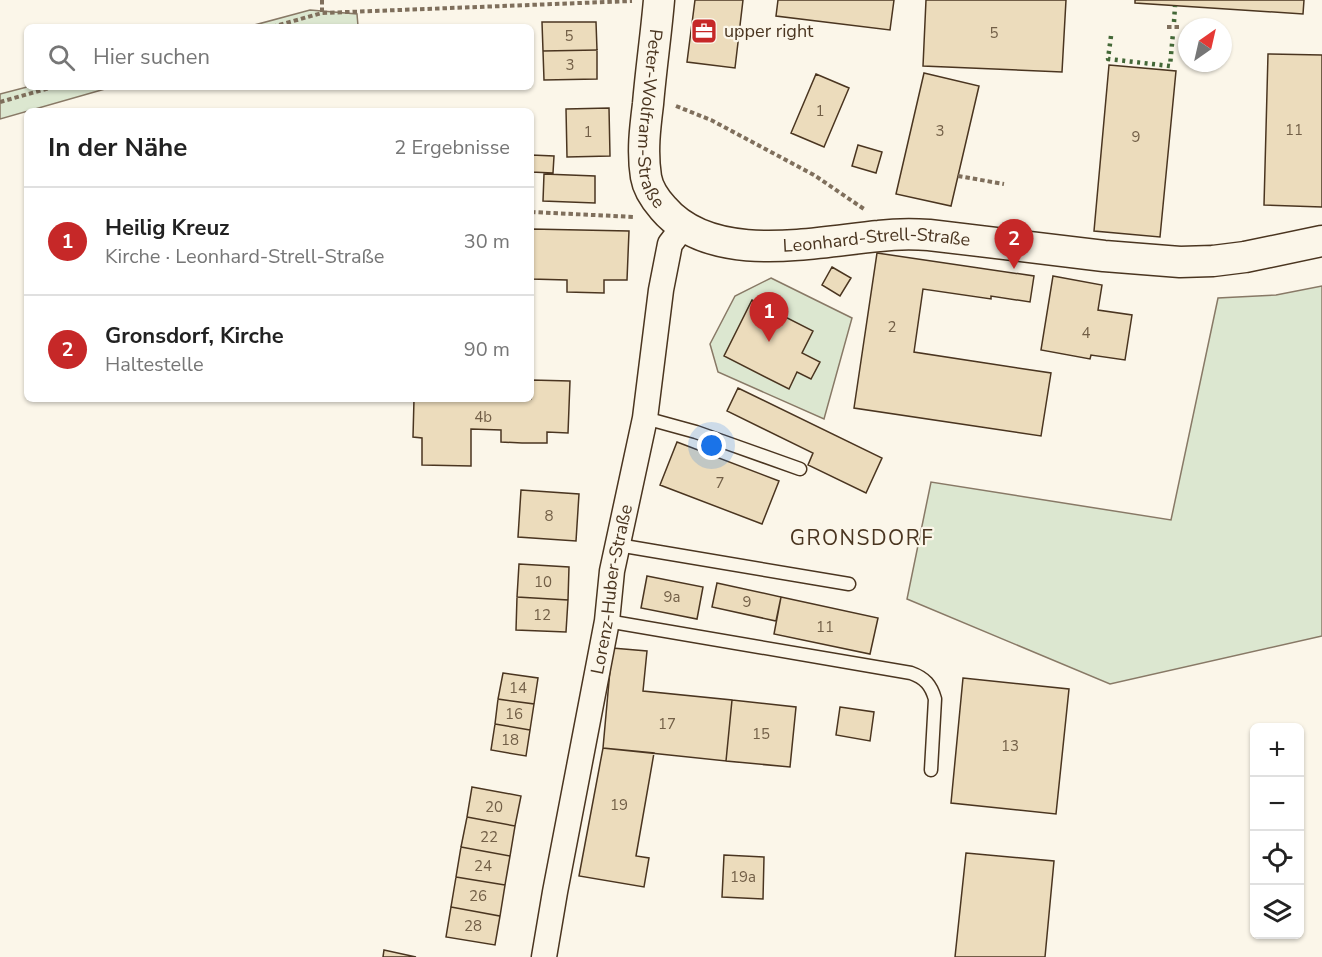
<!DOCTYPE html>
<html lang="de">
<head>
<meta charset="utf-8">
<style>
  :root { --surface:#fff; --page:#f2f2f2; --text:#222; --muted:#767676; --line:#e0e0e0; --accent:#c62828 }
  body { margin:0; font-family:"Nunito Sans",sans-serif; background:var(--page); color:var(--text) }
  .controls { position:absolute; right:18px; bottom:18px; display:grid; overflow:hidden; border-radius:9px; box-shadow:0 2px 4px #0004 }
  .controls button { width:54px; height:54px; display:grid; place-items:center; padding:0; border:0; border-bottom:2px solid var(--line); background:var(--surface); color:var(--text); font:30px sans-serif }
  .compass { position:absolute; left:1178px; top:18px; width:54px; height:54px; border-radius:50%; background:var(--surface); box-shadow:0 2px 4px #0004; rotate:34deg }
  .you { position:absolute; left:712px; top:446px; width:21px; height:21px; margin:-15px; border:4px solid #fff; border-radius:50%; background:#1a73e8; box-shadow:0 0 0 9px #1a73e833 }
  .badge { display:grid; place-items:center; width:39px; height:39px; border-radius:50%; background:var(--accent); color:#fff; font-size:20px; font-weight:700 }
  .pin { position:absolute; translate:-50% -50px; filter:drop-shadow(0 2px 3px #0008) }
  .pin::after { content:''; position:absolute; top:32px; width:21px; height:18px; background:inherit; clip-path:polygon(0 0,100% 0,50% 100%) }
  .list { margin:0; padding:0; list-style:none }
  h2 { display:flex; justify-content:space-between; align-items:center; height:78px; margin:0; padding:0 24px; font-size:26px }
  h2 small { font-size:20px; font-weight:400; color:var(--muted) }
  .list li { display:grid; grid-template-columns:39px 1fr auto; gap:18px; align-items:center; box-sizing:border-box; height:108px; padding:0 24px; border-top:2px solid var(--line) }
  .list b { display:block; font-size:22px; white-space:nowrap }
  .list p { margin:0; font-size:20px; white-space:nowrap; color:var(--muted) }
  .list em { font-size:20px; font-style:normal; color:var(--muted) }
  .icon { flex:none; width:33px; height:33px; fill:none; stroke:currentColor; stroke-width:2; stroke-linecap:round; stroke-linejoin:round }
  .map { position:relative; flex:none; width:1322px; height:957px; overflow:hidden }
  .search { position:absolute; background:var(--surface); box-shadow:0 2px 4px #0004; left:24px; top:24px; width:510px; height:66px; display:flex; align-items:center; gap:15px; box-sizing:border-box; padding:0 21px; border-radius:9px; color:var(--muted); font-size:22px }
  .panel { position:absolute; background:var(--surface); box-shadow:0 2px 4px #0004; left:24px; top:108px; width:510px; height:294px; border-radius:9px }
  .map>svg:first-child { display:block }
  .green { fill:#dce7d0; stroke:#887966; stroke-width:1.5 }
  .building { fill:#ecdcbc; stroke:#4a3520; stroke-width:1.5 }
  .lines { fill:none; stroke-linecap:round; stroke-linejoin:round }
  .service-casing { stroke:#4a3520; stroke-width:15 }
  .minor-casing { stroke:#4a3520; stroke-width:27 }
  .tertiary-casing { stroke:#4a3520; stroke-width:33 }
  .path { stroke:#7f6f5c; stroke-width:4; stroke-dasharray:4.5 3; stroke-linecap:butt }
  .service { stroke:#fbf6e9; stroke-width:12 }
  .minor { stroke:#fbf6e9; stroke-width:24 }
  .tertiary { stroke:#fbf6e9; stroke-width:30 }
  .hedge { stroke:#436837; stroke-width:4.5; stroke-dasharray:3 4.5; stroke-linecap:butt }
  .labels { text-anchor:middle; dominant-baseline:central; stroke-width:4.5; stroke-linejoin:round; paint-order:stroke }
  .number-label { font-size:15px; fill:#725f47 }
  .poi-label { font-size:18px; fill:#4a3520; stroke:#fbf6e9; text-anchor:start }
  .street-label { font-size:18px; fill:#4a3520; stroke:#fbf6e9 }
  .quarter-label { font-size:21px; letter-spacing:1.5px; fill:#4a3520; stroke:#fbf6e9 }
</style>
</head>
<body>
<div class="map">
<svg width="1322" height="957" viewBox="0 0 1322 957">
  <rect width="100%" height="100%" fill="#fbf6e9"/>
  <path class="green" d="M310 10 357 14 358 26 247 27Z
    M27 87H112L0 119V94Z
    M771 278 852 318 824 419 718 372 710 344 735 296Z
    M1322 286V636L1110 684 907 599 931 482 1171 520 1218 298 1276 295Z"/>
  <path class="building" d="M695 0H743L735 68 687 62Z
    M778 0H894L890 30 776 16Z
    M926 0H1066L1062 72 923 66Z
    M1135 0H1304L1303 14 1135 3Z
    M542 22H596L597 50 543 51Z
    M597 50V79L544 80 543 51Z
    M1268 54 1322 55V207L1264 205Z
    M1109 65 1176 71 1160 237 1094 231Z
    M924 73 979 86 951 206 896 194Z
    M816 74 849 88 824 147 791 133Z
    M609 108 610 156 567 157 566 109Z
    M858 145 882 152 876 173 852 166Z
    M531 155 554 156 553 173 531 172Z
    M544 174 595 176V203L543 201Z
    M531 229 629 231 627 280H604V293L567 292V280L531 279Z
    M877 253 1034 276 1030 302 991 296V299L923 289 914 352 1051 373 1041 436 854 408Z
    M832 267 851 278 840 296 822 285Z
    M1053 276 1102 285 1098 310 1132 315 1125 360 1091 355 1090 359 1041 350Z
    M752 300 813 331 802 353 820 362 811 379 797 372 789 389 724 356Z
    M531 380 570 381 568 433 547 432V443H522L501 442V430L471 429V466L422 465V438L413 437 414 399H531Z
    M738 388 882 458 866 493 808 465 813 453 727 411Z
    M677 442 779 481 762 524 660 485Z
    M521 490 579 494 576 541 518 537Z
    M519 564 569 567 568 600 517 597Z
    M647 576 703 587 697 619 641 608Z
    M717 583 781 597 776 621 712 607Z
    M517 597 568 600 566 632 516 630Z
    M781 597 878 618 870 654 774 634Z
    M612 648 647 651 643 691 732 700 726 761 603 748Z
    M503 673 538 678 534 704 498 699Z
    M963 678 1069 689 1056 814 951 803Z
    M498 699 534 704 530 730 495 724Z
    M732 700 796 707 790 767 726 761Z
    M840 707 874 712 870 741 836 735Z
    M495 724 530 730 526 756 491 750Z
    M603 748 654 753 636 856 649 858 644 887 579 876Z
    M472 787 521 796 515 826 467 817Z
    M467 817 515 826 510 856 461 847Z
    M461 847 510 856 505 885 456 877Z
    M966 853 1054 861 1045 957H955Z
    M724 855 764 857 763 899 722 897Z
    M456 877 505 885 500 916 451 907Z
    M451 907 500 916 495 945 446 937Z
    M384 950 416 957H383Z"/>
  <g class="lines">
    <defs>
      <path id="service" d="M645 418 696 432 800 469
        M618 545 849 584
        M607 621 911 673C925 678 931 685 935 699L931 770"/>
      <g id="minor">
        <path id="s1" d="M544 957 555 892 607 621 612 571 645 418 661 290 670 244 683 227"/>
      </g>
      <g id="tertiary">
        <path id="s2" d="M659 0C656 35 651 69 648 104 645 128 642 152 646 177 648 189 655 199 663 208 712 266 814 242 879 236 896 234 913 234 929 235L1104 256 1180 262 1213 261 1245 257 1322 241"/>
      </g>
    </defs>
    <use href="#service" class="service-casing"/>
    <use href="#minor" class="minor-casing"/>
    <use href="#tertiary" class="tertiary-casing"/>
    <path class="path" d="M322 0V13
      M272 27 322 13 632 1
      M1167 27H1180
      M0 102 53 87
      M676 106 711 120 814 175 864 209
      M958 176 1004 184
      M531 212 635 217"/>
    <use href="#service" class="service"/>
    <use href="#minor" class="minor"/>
    <use href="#tertiary" class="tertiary"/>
    <path class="hedge" d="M1174 22 1175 6
      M1111 36 1108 59 1170 66 1173 33"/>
  </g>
  <defs>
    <symbol id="office-square" viewBox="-11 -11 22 22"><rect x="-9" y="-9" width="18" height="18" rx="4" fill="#c62828" stroke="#fbf6e9"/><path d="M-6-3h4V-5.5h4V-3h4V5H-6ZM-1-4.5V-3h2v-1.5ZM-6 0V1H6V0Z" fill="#fff"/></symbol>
  </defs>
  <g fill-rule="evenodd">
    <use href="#office-square" x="689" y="16" width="30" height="30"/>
  </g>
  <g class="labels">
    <g class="number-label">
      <text x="994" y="33">5</text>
      <text x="569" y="36">5</text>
      <text x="570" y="65">3</text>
      <text x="820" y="111">1</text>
      <text x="1294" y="130">11</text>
      <text x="940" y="131">3</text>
      <text x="588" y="132">1</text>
      <text x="1136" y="137">9</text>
      <text x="892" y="327">2</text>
      <text x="1086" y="333">4</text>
      <text x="483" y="417">4b</text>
      <text x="720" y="483">7</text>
      <text x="549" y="516">8</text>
      <text x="543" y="582">10</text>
      <text x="672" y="597">9a</text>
      <text x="747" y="602">9</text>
      <text x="542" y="615">12</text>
      <text x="825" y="627">11</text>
      <text x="518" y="688">14</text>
      <text x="514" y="714">16</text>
      <text x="667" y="724">17</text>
      <text x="761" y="734">15</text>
      <text x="510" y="740">18</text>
      <text x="1010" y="746">13</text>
      <text x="619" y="805">19</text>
      <text x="494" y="807">20</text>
      <text x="489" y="837">22</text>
      <text x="483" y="866">24</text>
      <text x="743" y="877">19a</text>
      <text x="478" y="896">26</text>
      <text x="473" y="926">28</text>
    </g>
    <g class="poi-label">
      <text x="724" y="31">upper right</text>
    </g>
    <g class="street-label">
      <text stroke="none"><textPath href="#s2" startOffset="120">Peter-Wolfram-Straße</textPath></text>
      <text stroke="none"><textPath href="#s2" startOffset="438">Leonhard-Strell-Straße</textPath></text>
      <text stroke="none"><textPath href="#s1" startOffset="374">Lorenz-Huber-Straße</textPath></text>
    </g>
    <g class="quarter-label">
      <text x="862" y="538">GRONSDORF</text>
    </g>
  </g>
</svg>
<div class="controls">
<button>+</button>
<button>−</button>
<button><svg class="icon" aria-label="locate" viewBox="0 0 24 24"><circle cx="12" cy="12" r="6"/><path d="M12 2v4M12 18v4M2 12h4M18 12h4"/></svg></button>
<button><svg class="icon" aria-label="layers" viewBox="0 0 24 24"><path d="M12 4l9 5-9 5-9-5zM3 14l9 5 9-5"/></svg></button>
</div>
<svg class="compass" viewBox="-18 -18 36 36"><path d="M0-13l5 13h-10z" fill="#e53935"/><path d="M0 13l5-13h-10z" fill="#767676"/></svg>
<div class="you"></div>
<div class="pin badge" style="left:769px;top:342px">1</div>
<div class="pin badge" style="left:1014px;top:269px">2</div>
<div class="search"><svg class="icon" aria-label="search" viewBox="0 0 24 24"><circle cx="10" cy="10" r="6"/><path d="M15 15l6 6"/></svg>Hier suchen</div>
<section class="panel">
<h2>In der Nähe<small>2 Ergebnisse</small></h2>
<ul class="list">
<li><span class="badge">1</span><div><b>Heilig Kreuz</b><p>Kirche · Leonhard-Strell-Straße</p></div><em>30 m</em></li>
<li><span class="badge">2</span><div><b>Gronsdorf, Kirche</b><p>Haltestelle</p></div><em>90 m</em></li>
</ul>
</section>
</div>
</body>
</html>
